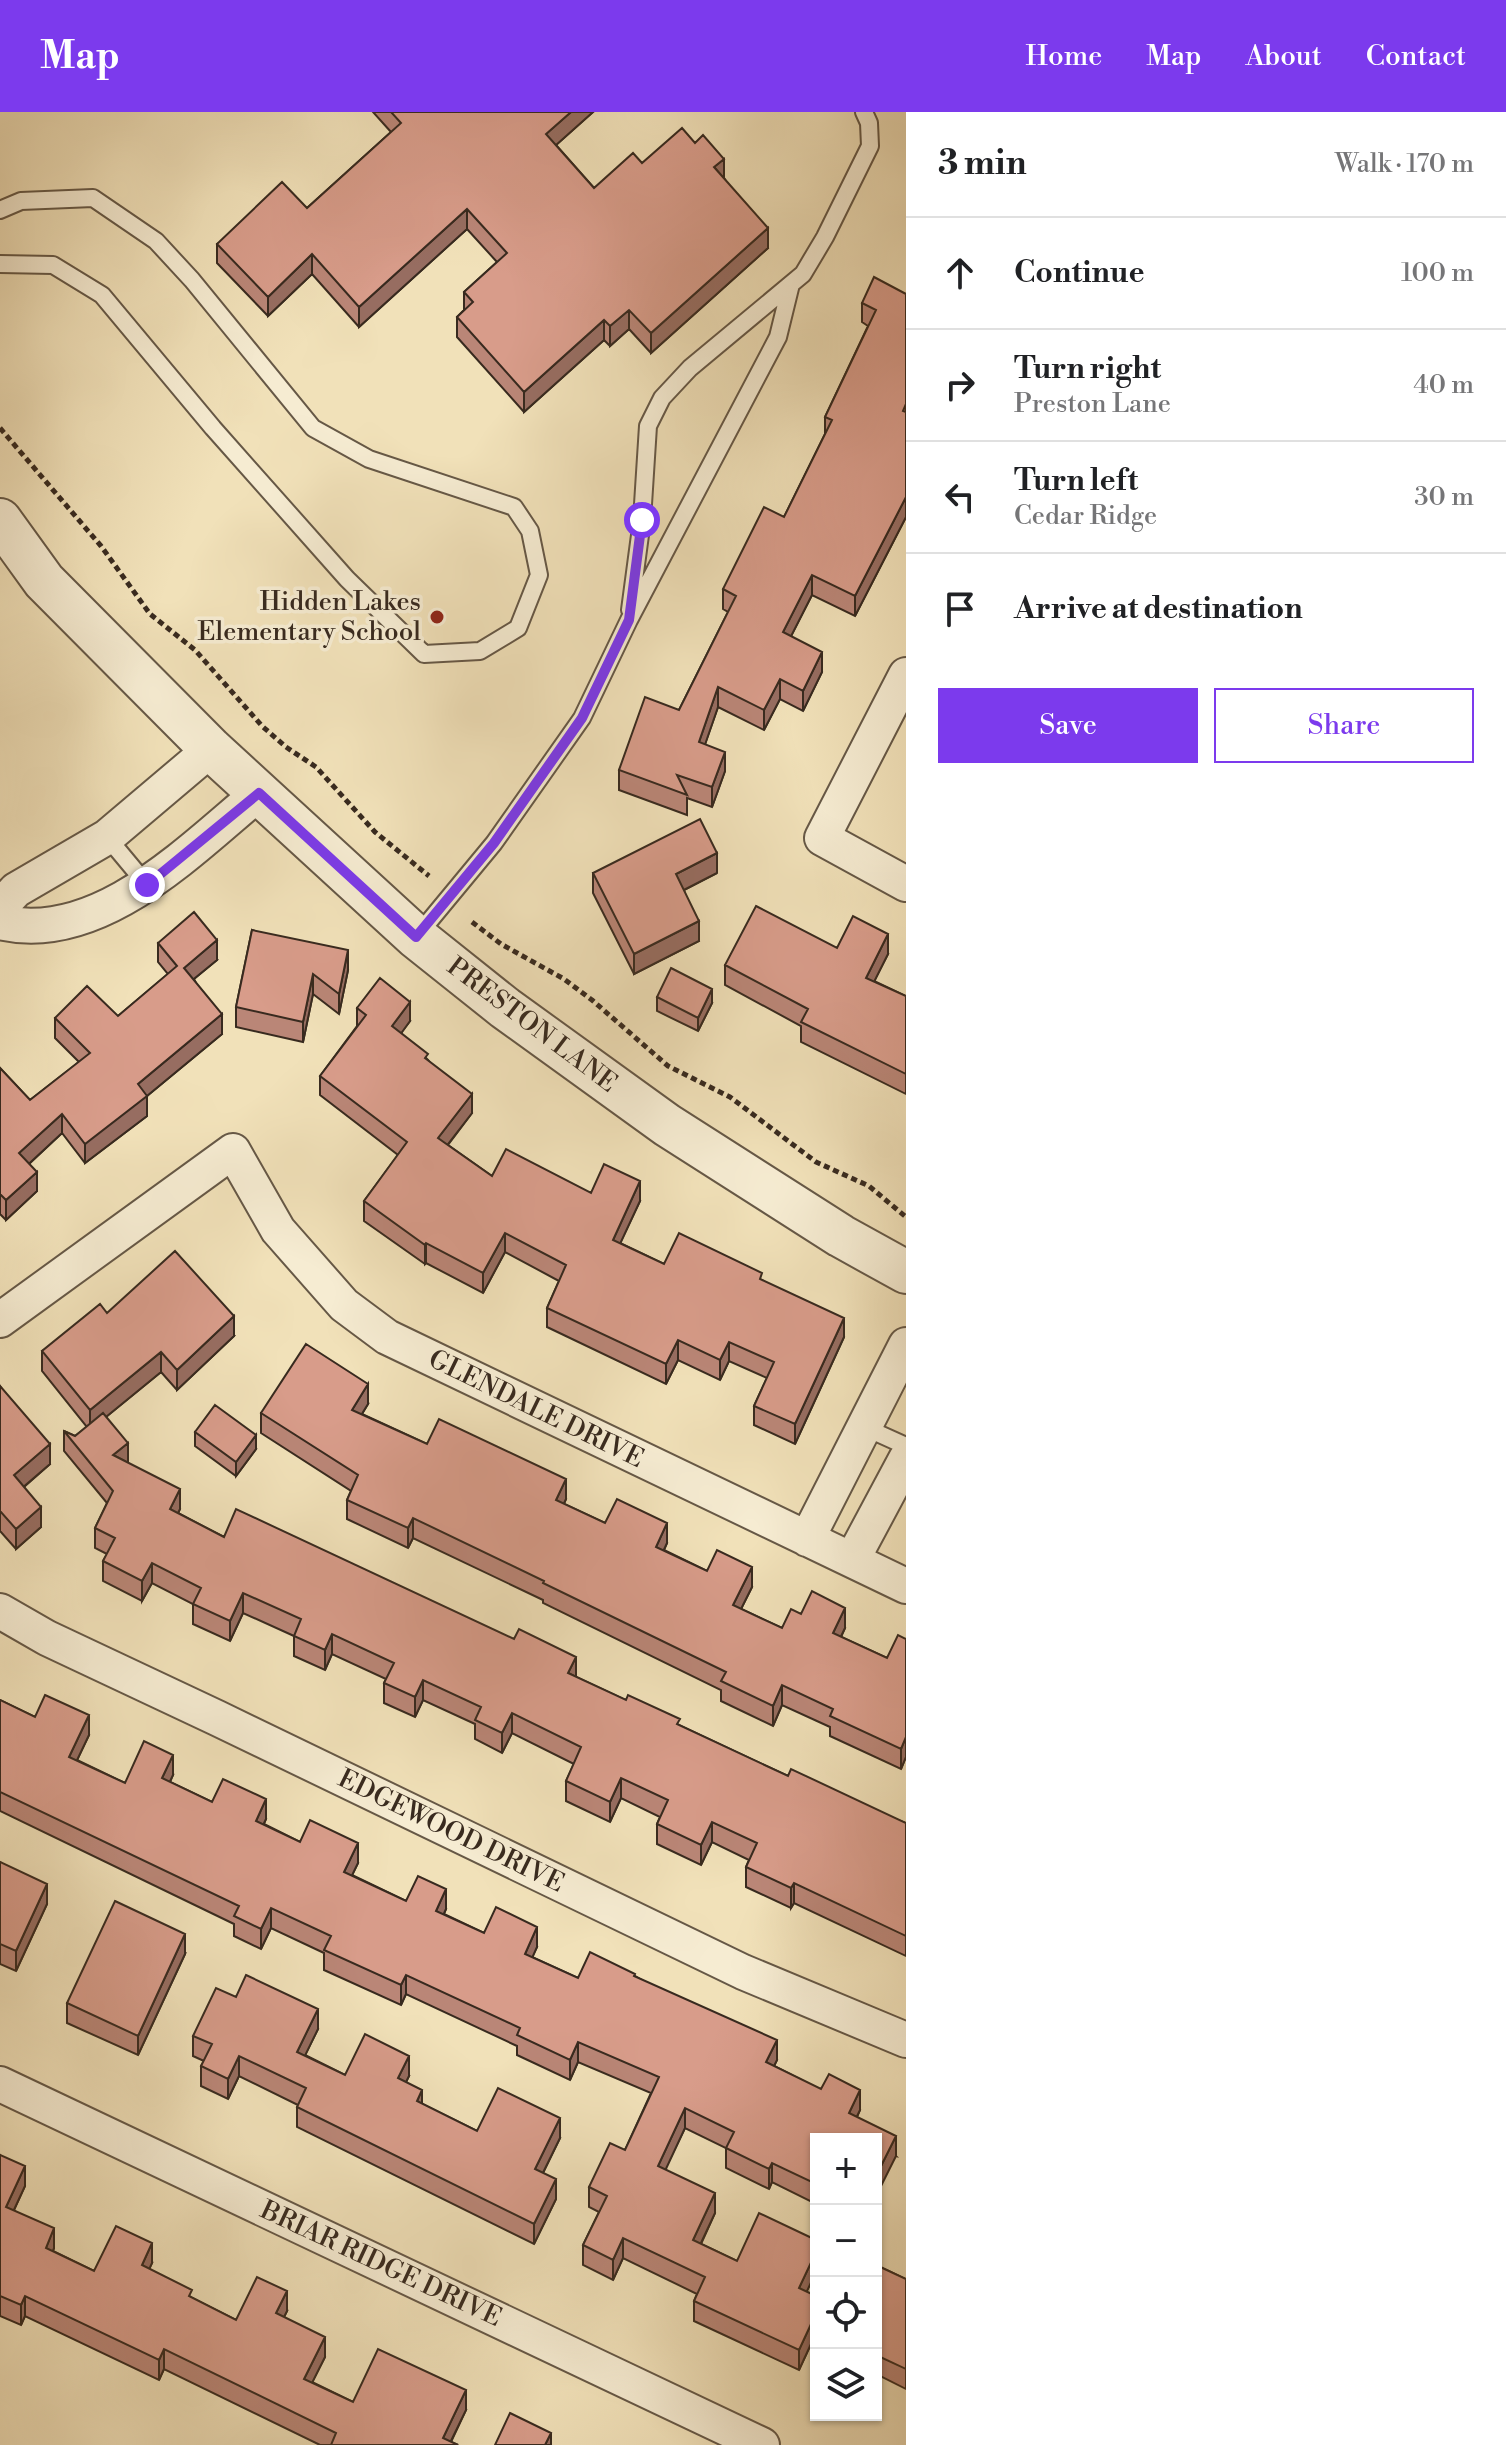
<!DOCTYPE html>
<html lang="en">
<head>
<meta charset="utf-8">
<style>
  :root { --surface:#fff; --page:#f2f2f2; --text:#202124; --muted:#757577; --line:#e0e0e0; --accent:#7c3aed }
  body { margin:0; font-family:"Libre Bodoni",serif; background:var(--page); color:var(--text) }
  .controls { position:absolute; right:24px; bottom:24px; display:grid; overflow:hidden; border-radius:0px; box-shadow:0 2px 6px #0004 }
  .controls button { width:72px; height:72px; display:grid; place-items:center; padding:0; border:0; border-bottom:2px solid var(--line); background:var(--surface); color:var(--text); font:40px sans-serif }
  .stop { position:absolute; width:24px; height:24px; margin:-18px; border:6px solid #7c3aed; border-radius:50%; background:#fff }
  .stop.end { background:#7c3aed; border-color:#fff; box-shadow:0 2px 8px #0008 }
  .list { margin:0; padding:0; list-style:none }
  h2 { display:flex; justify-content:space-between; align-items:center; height:104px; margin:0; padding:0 32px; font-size:34px }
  h2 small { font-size:26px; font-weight:400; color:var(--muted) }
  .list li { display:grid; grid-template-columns:52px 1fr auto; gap:24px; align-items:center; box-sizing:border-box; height:112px; padding:0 32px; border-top:2px solid var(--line) }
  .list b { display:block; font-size:30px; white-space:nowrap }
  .list p { margin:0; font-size:26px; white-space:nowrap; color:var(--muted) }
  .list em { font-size:26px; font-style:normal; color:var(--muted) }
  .actions { display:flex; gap:16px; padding:24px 32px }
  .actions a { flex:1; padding:18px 0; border:2px solid var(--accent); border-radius:0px; text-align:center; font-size:28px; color:var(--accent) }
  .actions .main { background:var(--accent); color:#fff }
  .icon { flex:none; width:44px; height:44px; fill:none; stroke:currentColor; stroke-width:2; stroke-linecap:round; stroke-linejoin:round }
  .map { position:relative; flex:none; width:906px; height:2333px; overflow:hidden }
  header { display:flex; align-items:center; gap:48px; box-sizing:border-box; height:112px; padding:0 40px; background:var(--accent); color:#fff }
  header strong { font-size:38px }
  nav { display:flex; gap:44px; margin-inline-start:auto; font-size:28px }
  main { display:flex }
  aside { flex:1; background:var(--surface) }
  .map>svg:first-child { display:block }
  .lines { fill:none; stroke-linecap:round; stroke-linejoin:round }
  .service-casing { stroke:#665846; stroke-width:20 }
  .minor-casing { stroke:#665846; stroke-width:38 }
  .tertiary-casing { stroke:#665846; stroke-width:46 }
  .path { stroke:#382a1f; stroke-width:5; stroke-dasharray:6 4; stroke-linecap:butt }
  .service { stroke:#f6ecd2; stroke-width:16 }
  .minor { stroke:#f6ecd2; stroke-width:34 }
  .tertiary { stroke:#f6ecd2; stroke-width:42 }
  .wall { fill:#ba8677; stroke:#382a1f; stroke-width:2 }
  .shaded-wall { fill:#976d61; stroke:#382a1f; stroke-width:2 }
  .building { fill:#d89c8a; stroke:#382a1f; stroke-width:2 }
  .route { stroke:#7c3aed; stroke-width:10 }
  .poi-dot { fill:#8f2418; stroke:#f6ecd2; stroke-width:3 }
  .labels { text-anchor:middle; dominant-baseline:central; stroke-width:7; stroke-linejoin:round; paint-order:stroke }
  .poi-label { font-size:26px; fill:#382a1f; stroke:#f6ecd2; text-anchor:end }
  .street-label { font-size:26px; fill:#382a1f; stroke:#f6ecd2 }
</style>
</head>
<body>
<header>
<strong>Map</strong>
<nav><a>Home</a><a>Map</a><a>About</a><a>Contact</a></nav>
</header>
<main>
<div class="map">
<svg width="906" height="2333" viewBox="0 0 906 2333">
  <rect width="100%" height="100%" fill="#f1e1b9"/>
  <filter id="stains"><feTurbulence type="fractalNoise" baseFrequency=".0025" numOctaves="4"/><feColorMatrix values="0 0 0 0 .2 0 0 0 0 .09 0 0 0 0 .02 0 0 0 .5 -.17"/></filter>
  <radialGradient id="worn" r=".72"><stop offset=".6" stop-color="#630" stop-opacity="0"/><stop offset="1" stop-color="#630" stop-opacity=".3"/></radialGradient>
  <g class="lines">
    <defs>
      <path id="service" d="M0 98 21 89 93 86 156 129 192 168 313 316 369 347 514 395 530 419 539 463 518 516 480 539 424 542 347 467 213 316 102 183 53 153 0 152
        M630 498 642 408 648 314 662 286 690 256 803 162 825 125 870 34 869 11 864 0
        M107 725 147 773
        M417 824 494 731 582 606 629 508 778 225 791 172
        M864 1315 906 1334"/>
      <path id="minor" d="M906 563 822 726 906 772
        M0 795 16 778 107 725 211 637
        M0 810C98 834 190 738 259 681
        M0 1208 233 1039 278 1118 344 1193 387 1225 906 1474
        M807 1427 906 1233
        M852 1448 906 1347
        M0 1499 47 1526 217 1606 743 1860 906 1928
        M0 1972 762 2333"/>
      <path id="tertiary" d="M0 408 44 469 211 637 416 825 505 896 667 1013 841 1124 906 1160"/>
    </defs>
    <use href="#service" class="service-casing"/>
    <use href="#minor" class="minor-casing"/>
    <use href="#tertiary" class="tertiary-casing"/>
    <path class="path" d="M0 316 101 434 150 502 195 538 262 614 286 635 316 655 375 720 429 764
      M472 810 501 832 564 867 592 888 668 954 730 985 816 1050 869 1074 906 1105"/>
    <use href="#service" class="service"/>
    <use href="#minor" class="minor"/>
    <use href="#tertiary" class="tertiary"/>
  </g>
  <path class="wall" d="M373 0H593L556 33 594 76 642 51 724 66 768 136 651 241 629 217 610 234 604 228 524 300 457 225V205L464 198V180L497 150 467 117 359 215 312 162 268 204 217 151V132L307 96 391 20Z
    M906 182V405L855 504 812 483 791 524 822 560 803 599 780 587 764 618 718 595 705 632 725 659 712 695 687 686V703L619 678V658L679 598 728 500 723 497V477L784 405 825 322V305L868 214 862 210V191Z
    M593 761H717L684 778 699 829 634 862 593 781Z
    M252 818 348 858 339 902 313 882 303 930 236 915V895Z
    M158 831 217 848 194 867 222 922 147 984V1004L85 1051 62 1021 29 1052 37 1079 6 1108 0 1102V956L30 988 79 950 55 926V906L118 904 168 862 158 850Z
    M837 836 888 842 874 869 906 884V982L801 930V914L725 873V853Z
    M657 885 712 891 698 919 657 899Z
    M357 896 410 909 401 921 428 948 472 1001 448 1033 492 1064 640 1089 620 1131 664 1152 762 1168 844 1225 795 1332 754 1313V1294L767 1266 729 1249 720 1268 678 1248 666 1272 547 1215V1196L559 1169 505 1140 483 1181 426 1151 425 1152 364 1109V1089L398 1043 320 983V964L357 914Z
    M107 1201 234 1224 177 1278 161 1260 106 1305 128 1351 180 1397 178 1401 224 1425 576 1565 788 1664 906 1711V1844L794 1791 791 1796 746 1775V1755L749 1748 712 1730 701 1753 657 1732V1712L660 1705 621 1686 610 1710 566 1689V1669L574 1652 512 1621 502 1641 475 1627V1612L423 1588 415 1605 384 1591V1571L386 1567 332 1542 325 1558 294 1544V1524L243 1501 230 1529 193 1512V1492L152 1471 142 1489 103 1469V1449L107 1442 95 1436V1416L107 1391 64 1339V1319L75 1324 87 1315 42 1259V1239Z
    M0 1274 50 1352 24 1375 41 1415 16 1437 0 1419Z
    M368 1292 362 1302 427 1332 566 1387 564 1392 605 1411 667 1431 664 1438 707 1459 752 1475 741 1497 782 1516 801 1502 845 1516 841 1525 887 1546 906 1527V1645L901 1657 830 1624V1615L782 1593 773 1614 721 1589V1578L543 1491V1488L413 1426 408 1436 347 1407V1388L351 1379 261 1321V1301Z
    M195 1320 256 1337 236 1364 195 1334Z
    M0 1588 35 1605 89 1623 77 1648 125 1671 173 1663 170 1670 212 1690 266 1707 264 1712 300 1730 358 1751 352 1763 406 1789 446 1797 444 1802 484 1821 537 1835 532 1845 578 1866 635 1864 777 1948 774 1954 860 1998 857 2005 896 2044 816 2027V2092L772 2070 769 2077 726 2056V2036L685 2016 665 2057 715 2101 701 2132 737 2149 816 2160 806 2180 816 2184V2234L811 2232 799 2258 694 2209V2189L697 2182 623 2146 613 2168 583 2153V2133L599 2100 589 2095V2075L625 2038 651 1981 578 1950 570 1968 517 1943V1934L406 1882 401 1893 324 1858V1841L271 1816 261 1837 234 1824V1812L0 1699Z
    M0 1750 47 1792 16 1859 0 1852Z
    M185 1842 138 1943 67 1911V1891Z
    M236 1885 318 1917 305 1943 345 1963 409 1964 406 1970 422 1992 477 2019 560 2026 543 2061 556 2087 534 2132 297 2015V1995L298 1993 239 1964 228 1987 201 1974V1954L204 1949 193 1944V1924Z
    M0 2043 25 2074 14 2098 54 2136 53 2139 94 2159 152 2151 149 2157 192 2186 236 2208 287 2199 284 2205 325 2245 312 2270 353 2290 466 2298 451 2330 458 2333H320L164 2257 159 2268 25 2204 21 2213 0 2204Z
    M876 2153 906 2167V2277L876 2262Z"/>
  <path class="shaded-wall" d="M571 0H593L546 42V22Z
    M724 47V67L714 55Z
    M467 97V117L359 215V195Z
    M768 116V136L651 241V221Z
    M312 142V162L268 204V185Z
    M629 198V217L610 234V214Z
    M604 208V228L524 300V280Z
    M906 385V405L855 504V484Z
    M812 463V483L783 540V520Z
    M822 540V560L803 599V579Z
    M780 567V587L764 618V598Z
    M718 575V595L699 650V630Z
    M725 640V659L712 695V675Z
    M717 741V761L676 782V762Z
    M699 809V829L634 862V842Z
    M888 822V842L866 886V866Z
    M217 828V848L184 875V856Z
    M348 838V858L339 902V882Z
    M313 862V882L303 930V910Z
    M712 877V891L698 919V906Z
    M410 890V909L392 934V914Z
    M222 902V922L147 984V1004L85 1051V1032L138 972Z
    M472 982V1001L438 1045V1026Z
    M62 1002V1021L19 1061V1041Z
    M37 1060V1079L6 1108V1088Z
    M640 1069V1089L613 1147V1128Z
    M505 1121V1140L483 1181V1161Z
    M426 1131V1151L425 1152V1133Z
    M234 1204V1224L177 1278V1258Z
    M844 1206V1225L795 1332V1312Z
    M678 1228V1248L666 1272V1252Z
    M729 1230V1249L720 1268V1248Z
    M161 1240V1260L90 1318V1298Z
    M368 1272V1292L352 1318V1298Z
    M256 1323V1337L236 1364V1350Z
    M128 1331V1351L113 1343Z
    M50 1332V1352L14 1383V1363Z
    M566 1367V1387L556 1408V1388Z
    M180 1377V1397L170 1417V1397Z
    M41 1395V1415L16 1437V1417Z
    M413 1406V1426L408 1436V1416Z
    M667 1411V1431L656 1455V1435Z
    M152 1451V1471L142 1489V1469Z
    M752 1455V1475L733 1513V1493Z
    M243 1481V1501L230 1529V1509Z
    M845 1496V1516L833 1541V1521Z
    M332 1522V1542L325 1558V1538Z
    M576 1545V1565L568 1561Z
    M423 1568V1588L415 1605V1585Z
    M782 1573V1593L773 1614V1594Z
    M512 1601V1621L502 1641V1621Z
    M89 1603V1623L69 1665V1645Z
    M906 1625V1645L901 1657V1637Z
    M173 1643V1663L162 1686V1666Z
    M621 1666V1686L610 1710V1690Z
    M266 1687V1707L256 1728V1709Z
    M712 1710V1730L701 1753V1733Z
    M358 1731V1751L344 1780V1760Z
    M794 1771V1791L791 1796V1776Z
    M47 1772V1792L16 1859V1839Z
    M446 1777V1797L436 1819V1799Z
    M271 1796V1816L261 1837V1817Z
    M537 1815V1835L525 1862V1842Z
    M185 1822V1842L138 1943V1924Z
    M406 1863V1882L401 1893V1873Z
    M318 1897V1917L297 1960V1940Z
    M777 1928V1948L766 1970V1950Z
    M578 1930V1950L570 1968V1948Z
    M239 1944V1964L228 1987V1967Z
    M409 1944V1964L398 1986V1966Z
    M422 1978V1998L417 1989Z
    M860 1978V1998L849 2021V2001Z
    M685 1996V2016L658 2074V2054Z
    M560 2006V2026L535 2077V2057Z
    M896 2024V2044L876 2084V2064Z
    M772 2051V2070L769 2077V2057Z
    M25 2054V2074L6 2115V2095Z
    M556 2067V2087L534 2132V2112Z
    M715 2081V2101L693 2148V2128Z
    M54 2116V2136L46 2156V2136Z
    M623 2126V2146L613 2168V2148Z
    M152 2131V2151L142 2173V2153Z
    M816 2140V2160L799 2196V2176Z
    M287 2179V2199L276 2221V2201Z
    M25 2184V2204L21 2213V2193Z
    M811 2212V2232L799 2258V2238Z
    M325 2225V2245L304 2287V2267Z
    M164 2237V2257L159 2268V2248Z
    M466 2278V2298L449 2333 443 2326Z
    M551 2321V2333H545Z"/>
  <path class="building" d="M391 0H571L546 22 594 76 633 41 642 51 682 16 695 31 703 23 724 47 714 55 768 116 651 221 629 198 610 214 604 208 524 280 457 205 473 190 464 180 507 141 467 97 359 195 312 142 268 185 217 132 282 70 307 96 401 11Z
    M874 165 906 182V292L903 299 906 300V385L855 484 812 463 783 520 822 540 803 579 780 567 764 598 718 575 699 630 725 640 712 675 677 663 687 683 619 658 645 585 679 598 736 484 723 477 764 395 784 405 832 308 825 305 876 198 862 191Z
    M700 707 717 741 676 762 699 809 634 842 593 761Z
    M756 794 837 836 853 804 888 822 866 866 906 884V962L801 910 808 897 725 853Z
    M194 800 217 828 184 856 222 902 138 972 147 984 85 1032 62 1002 19 1041 37 1060 6 1088 0 1082V956L30 988 90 941 55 906 87 874 118 904 177 854 158 831Z
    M252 818 348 838 339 882 313 862 303 910 236 895Z
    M671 856 712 877 698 906 657 885Z
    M380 866 410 890 392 914 428 942 425 946 472 982 438 1026 492 1064 506 1037 591 1081 604 1052 640 1069 613 1128 664 1152 679 1121 762 1161 760 1167 844 1206 795 1312 754 1294 774 1250 729 1230 720 1248 678 1228 666 1252 547 1196 566 1153 505 1121 483 1161 426 1131 425 1133 364 1089 407 1030 320 964 366 903 357 896Z
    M175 1139 234 1204 177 1258 161 1240 90 1298 42 1239 100 1192 107 1201Z
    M306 1232 368 1272 352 1298 427 1332 439 1307 566 1367 556 1388 605 1411 617 1387 667 1411 656 1435 707 1459 717 1438 752 1455 733 1493 782 1516 791 1497 801 1502 812 1479 845 1496 833 1521 887 1546 898 1523 906 1527V1625L901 1637 830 1604 833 1597 782 1573 773 1594 721 1569 726 1560 543 1471 544 1469 413 1406 408 1416 347 1388 358 1363 261 1301Z
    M0 1274 50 1332 14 1363 41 1395 16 1417 0 1399Z
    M215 1293 256 1323 236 1350 195 1320Z
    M103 1301 128 1331 113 1343 180 1377 170 1397 224 1425 236 1397 514 1527 519 1517 576 1545 568 1561 626 1588 628 1583 680 1607 677 1612 788 1664 791 1657 906 1711V1824L794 1771 791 1776 746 1755 757 1731 712 1710 701 1733 657 1712 668 1688 621 1666 610 1690 566 1669 581 1635 512 1601 502 1621 475 1608 481 1595 423 1568 415 1585 384 1571 394 1551 332 1522 325 1538 294 1524 301 1507 243 1481 230 1509 193 1492 201 1476 152 1451 142 1469 103 1449 115 1426 95 1416 113 1379 64 1319 75 1324Z
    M45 1583 89 1603 69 1645 125 1671 144 1629 173 1643 162 1666 212 1690 223 1667 266 1687 256 1709 300 1730 310 1708 358 1731 344 1760 406 1789 418 1764 446 1777 436 1799 484 1821 496 1795 537 1815 525 1842 578 1866 590 1840 635 1862 634 1864 777 1928 766 1950 821 1977 829 1962 860 1978 849 2001 896 2024 876 2064V2027H816V2072L772 2051 769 2057 726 2036 734 2020 685 1996 658 2054 715 2081 693 2128 737 2149 759 2101 816 2128V2140L799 2176 816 2184V2214L811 2212 799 2238 694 2189 705 2165 623 2126 613 2148 583 2133 607 2084 589 2075 610 2031 625 2038 659 1965 578 1930 570 1948 517 1923 520 1916 406 1863 401 1873 324 1838 331 1824 271 1796 261 1817 234 1804 239 1794 0 1680V1588L35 1605Z
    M0 1750 47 1772 16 1839 0 1832Z
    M115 1789 185 1822 138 1924 67 1891Z
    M246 1863 318 1897 297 1940 345 1963 365 1922 409 1944 398 1966 422 1978 417 1989 477 2019 498 1976 560 2006 535 2057 556 2067 534 2112 297 1995 306 1976 239 1944 228 1967 201 1954 212 1932 193 1924 216 1876 236 1885Z
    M0 2043 25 2054 6 2095 54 2116 46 2136 94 2159 116 2114 152 2131 142 2153 192 2178 189 2184 236 2208 257 2165 287 2179 276 2201 325 2225 304 2267 353 2290 378 2237 466 2278 443 2326 458 2333H331L336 2321 164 2237 159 2248 25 2184 21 2193 0 2184Z
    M876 2153 906 2167V2257L876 2243Z
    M510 2301 551 2321 545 2333H495Z"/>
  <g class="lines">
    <path class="route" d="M147 773 259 681 416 825 494 731 582 606 629 508 642 408"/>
  </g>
  <circle class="poi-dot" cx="437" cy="505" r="8"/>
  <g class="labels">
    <g class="poi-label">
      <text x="421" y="490">Hidden Lakes<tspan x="421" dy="30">Elementary School</tspan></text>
    </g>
    <g class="street-label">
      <text transform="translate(532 913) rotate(37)">PRESTON LANE</text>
      <text transform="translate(536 1297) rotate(26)">GLENDALE DRIVE</text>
      <text transform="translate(451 1719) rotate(26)">EDGEWOOD DRIVE</text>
      <text transform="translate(381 2152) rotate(25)">BRIAR RIDGE DRIVE</text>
    </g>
  </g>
  <rect width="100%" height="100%" filter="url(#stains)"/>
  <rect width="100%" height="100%" fill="url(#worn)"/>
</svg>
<div class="controls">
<button>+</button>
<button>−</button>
<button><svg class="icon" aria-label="locate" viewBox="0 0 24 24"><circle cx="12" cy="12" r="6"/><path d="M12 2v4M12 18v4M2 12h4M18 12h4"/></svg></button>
<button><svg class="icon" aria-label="layers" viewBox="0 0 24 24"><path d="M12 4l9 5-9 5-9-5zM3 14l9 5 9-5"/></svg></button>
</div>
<div class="stop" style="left:642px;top:408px"></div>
<div class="stop end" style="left:147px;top:773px"></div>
</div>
<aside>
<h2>3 min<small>Walk · 170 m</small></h2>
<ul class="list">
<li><svg class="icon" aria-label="ahead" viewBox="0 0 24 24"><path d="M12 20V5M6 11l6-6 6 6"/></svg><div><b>Continue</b></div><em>100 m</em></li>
<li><svg class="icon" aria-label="right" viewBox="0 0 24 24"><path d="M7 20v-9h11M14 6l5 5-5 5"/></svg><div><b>Turn right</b><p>Preston Lane</p></div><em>40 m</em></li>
<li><svg class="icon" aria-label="left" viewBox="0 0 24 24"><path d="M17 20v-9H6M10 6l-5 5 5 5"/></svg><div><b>Turn left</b><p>Cedar Ridge</p></div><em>30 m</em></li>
<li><svg class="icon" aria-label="arrive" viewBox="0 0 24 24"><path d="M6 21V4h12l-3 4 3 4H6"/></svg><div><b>Arrive at destination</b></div></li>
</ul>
<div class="actions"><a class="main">Save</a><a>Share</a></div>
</aside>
</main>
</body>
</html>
